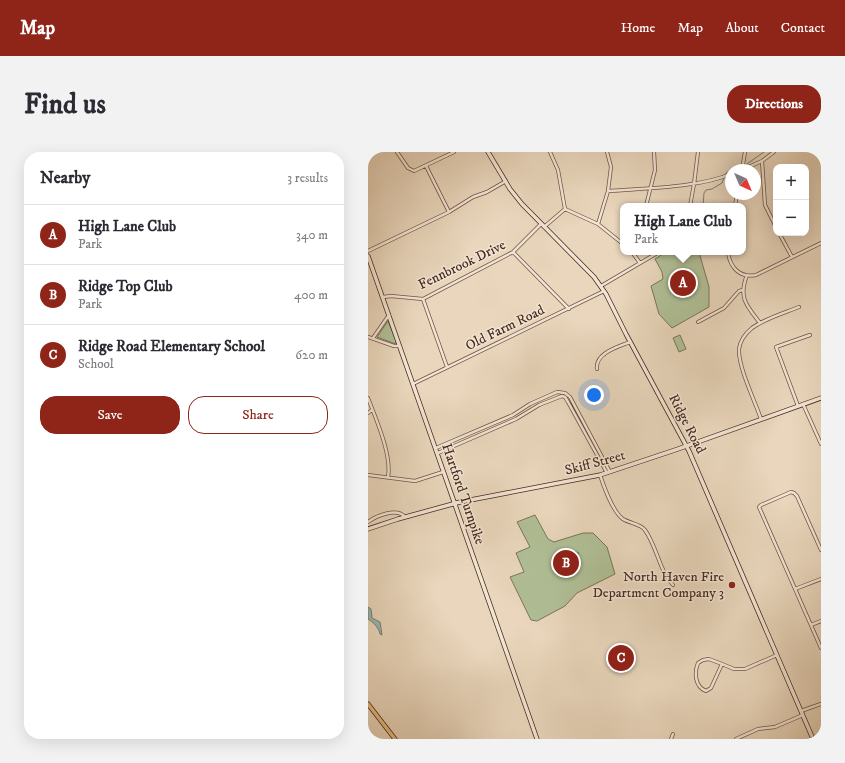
<!DOCTYPE html>
<html lang="en">
<head>
<meta charset="utf-8">
<style>
  :root { --surface:#fff; --page:#f2f2f3; --text:#2b2b33; --muted:#7c7c81; --line:#e1e1e2; --accent:#8f2418 }
  body { margin:0; font-family:"IM FELL DW Pica",serif; background:var(--page); color:var(--text) }
  .controls { position:absolute; right:12px; top:12px; display:grid; overflow:hidden; border-radius:8px; box-shadow:0 4px 16px #0002 }
  .controls button { width:36px; height:36px; display:grid; place-items:center; padding:0; border:0; border-bottom:1px solid var(--line); background:var(--surface); color:var(--text); font:20px sans-serif }
  .compass { position:absolute; left:357px; top:12px; width:36px; height:36px; border-radius:50%; background:var(--surface); box-shadow:0 4px 16px #0002; rotate:136deg }
  .you { position:absolute; left:226px; top:243px; width:14px; height:14px; margin:-10px; border:3px solid #fff; border-radius:50%; background:#1a73e8; box-shadow:0 0 0 6px #1a73e833 }
  .badge { display:grid; place-items:center; width:26px; height:26px; border-radius:50%; background:var(--accent); color:#fff; font-size:13px; font-weight:700 }
  .pin { position:absolute; translate:-50% -50%; border:2px solid #fff; box-shadow:0 1px 4px #0006 }
  .popup { position:absolute; left:252px; top:51px; width:126px; height:52px; box-sizing:border-box; display:grid; place-content:center; border-radius:8px; background:var(--surface); filter:drop-shadow(0 1px 3px #0005); font-size:13px; white-space:nowrap; color:var(--muted) }
  .popup b { font-size:15px; color:var(--text) }
  .popup::after { content:''; position:absolute; left:50%; top:100%; margin-left:-8px; border:8px solid transparent; border-top-color:var(--surface) }
  .list { margin:0; padding:0; list-style:none }
  h2 { display:flex; justify-content:space-between; align-items:center; height:52px; margin:0; padding:0 16px; font-size:17px }
  h2 small { font-size:13px; font-weight:400; color:var(--muted) }
  .list li { display:grid; grid-template-columns:26px 1fr auto; gap:12px; align-items:center; box-sizing:border-box; height:60px; padding:0 16px; border-top:1px solid var(--line) }
  .list b { display:block; font-size:15px; white-space:nowrap }
  .list p { margin:0; font-size:13px; white-space:nowrap; color:var(--muted) }
  .list em { font-size:13px; font-style:normal; color:var(--muted) }
  .actions { display:flex; gap:8px; padding:12px 16px }
  .actions a { flex:1; padding:9px 0; border:1px solid var(--accent); border-radius:16px; text-align:center; font-size:14px; color:var(--accent) }
  .actions .main { background:var(--accent); color:#fff }
  .map { position:relative; flex:none; width:453px; height:587px; overflow:hidden; border-radius:16px }
  header { display:flex; align-items:center; gap:24px; box-sizing:border-box; height:56px; padding:0 20px; background:var(--accent); color:#fff }
  header strong { font-size:19px }
  nav { display:flex; gap:22px; margin-inline-start:auto; font-size:14px }
  .intro { display:flex; align-items:center; justify-content:space-between; box-sizing:border-box; height:96px; padding:0 24px }
  h1 { margin:0; font-size:28px }
  .button { padding:10px 18px; border-radius:16px; background:var(--accent); color:#fff; font-size:14px; font-weight:700 }
  main { display:flex; gap:24px; padding:0 24px }
  aside { flex:1; background:var(--surface); border-radius:16px; box-shadow:0 4px 16px #0002 }
  .map>svg:first-child { display:block }
  .green { fill:#b0bf96; stroke:#7c745a }
  .water { fill:#97b9b0; stroke:#777f76 }
  .lines { fill:none; stroke-linecap:round; stroke-linejoin:round }
  .stream { stroke:#777f76; stroke-width:1 }
  .street-casing { stroke:#705446; stroke-width:4 }
  .secondary-casing { stroke:#47291e; stroke-width:5 }
  .primary-casing { stroke:#47291e; stroke-width:5 }
  .street { stroke:#f1e4d3; stroke-width:2.5 }
  .secondary { stroke:#f1e4d3; stroke-width:3.5 }
  .primary { stroke:#e4bb7e; stroke-width:3.5 }
  .poi-dot { fill:#8f2418; stroke:#f1e4d3; stroke-width:1.5 }
  .labels { text-anchor:middle; dominant-baseline:central; stroke-width:3; stroke-linejoin:round; paint-order:stroke }
  .street-label { font-size:14px; fill:#47291e; stroke:#f1e4d3 }
  .poi-label { font-size:14px; fill:#47291e; stroke:#f1e4d3; text-anchor:end }
</style>
</head>
<body>
<header>
<strong>Map</strong>
<nav><a>Home</a><a>Map</a><a>About</a><a>Contact</a></nav>
</header>
<div class="intro"><h1>Find us</h1><a class="button">Directions</a></div>
<main>
<aside>
<h2>Nearby<small>3 results</small></h2>
<ul class="list">
<li><span class="badge">A</span><div><b>High Lane Club</b><p>Park</p></div><em>340 m</em></li>
<li><span class="badge">B</span><div><b>Ridge Top Club</b><p>Park</p></div><em>400 m</em></li>
<li><span class="badge">C</span><div><b>Ridge Road Elementary School</b><p>School</p></div><em>620 m</em></li>
</ul>
<div class="actions"><a class="main">Save</a><a>Share</a></div>
</aside>
<div class="map">
<svg width="453" height="587" viewBox="0 0 453 587">
  <rect width="100%" height="100%" fill="#e9d6bc"/>
  <filter id="stains"><feTurbulence type="fractalNoise" baseFrequency=".005" numOctaves="4"/><feColorMatrix values="0 0 0 0 .2 0 0 0 0 .09 0 0 0 0 .02 0 0 0 .5 -.17"/></filter>
  <radialGradient id="worn" r=".72"><stop offset=".6" stop-color="#630" stop-opacity="0"/><stop offset="1" stop-color="#630" stop-opacity=".3"/></radialGradient>
  <path class="green" d="M298 100H331L341 135V155L304 176 291 162 283 134 295 127 294 120 287 107Z
    M20 169 28 189V192L9 185Z
    M312 183 318 197 311 200 305 186Z
    M167 363 180 387 186 390 215 381H225L239 395 247 422 209 441 197 454 169 469 163 468 142 425 156 420 148 401 162 395 149 370Z"/>
  <path class="water" d="M205 399 211 401 208 411 201 409 202 406 198 405 200 401 204 402Z
    M0 455 3 457 4 466 12 470 14 483 12 482C11 476 5 470 0 467Z"/>
  <g class="lines">
    <path class="stream" d="M376 14 396 0
      M365 18 372 16
      M357 23 359 20 363 19
      M335 54 336 41 338 38 344 37 354 31 356 26"/>
    <defs>
      <path id="street" d="M29 0 40 16 46 19 86 0
        M182 0 190 18 197 57
        M394 9 397 53 408 75
        M58 14 81 60
        M374 18 394 9 406 0
        M374 18 377 0
        M240 39C277 36 329 36 363 22
        M278 54 287 18 286 0
        M322 54 326 32 330 0
        M367 54 369 42
        M197 57 230 72 255 92
        M230 72 240 39 243 15 239 0
        M176 75 197 57
        M411 81 424 105
        M0 99 81 60 105 45 119 40 138 29
        M145 100 201 157
        M264 100 272 111
        M360 100C362 116 372 126 388 123L453 91
        M379 123C370 146 379 154 392 171
        M233 134 291 100
        M15 145 23 144 55 147 145 100 173 72
        M55 147 79 215
        M330 170 356 156 371 139 375 138
        M0 185 26 194H32
        M5 186 21 163
        M229 217C227 201 250 195 262 190
        M45 232 236 139
        M0 246C8 267 24 303 20 325
        M435 252 453 292
        M430 254 408 195 442 183
        M0 261 4 258
        M393 267C387 249 370 215 371 197 372 189 378 181 384 176 398 166 416 161 431 155
        M68 296 145 263 162 252 189 240 197 241 202 245 242 320
        M70 301 148 267 171 253 194 244 197 245 200 250 239 321
        M0 323 47 329 75 320
        M232 323C236 335 245 360 255 367 261 371 273 372 277 378 289 395 291 418 305 433
        M0 370C8 364 29 355 37 365
        M453 398 429 344 426 341 423 340 393 353 391 355 453 496
        M427 437 453 427
        M443 473 453 469
        M341 507 354 512 343 536 338 539C327 535 326 521 330 511L335 508Z
        M354 512 366 517H377L409 503
        M433 559 453 552
        M303 587 305 582
        M368 587 390 577 407 575 435 563"/>
      <path id="secondary" d="M120 0 142 37 154 52 226 125 238 142 258 182 321 299 445 587
        M0 104 169 587
        M0 377 30 367 92 350 232 323 310 297 453 246"/>
      <path id="primary" d="M0 552 27 587"/>
    </defs>
    <use href="#street" class="street-casing"/>
    <use href="#secondary" class="secondary-casing"/>
    <use href="#primary" class="primary-casing"/>
    <use href="#street" class="street"/>
    <use href="#secondary" class="secondary"/>
    <use href="#primary" class="primary"/>
  </g>
  <circle class="poi-dot" cx="364" cy="433" r="4"/>
  <g class="labels">
    <g class="street-label">
      <text transform="translate(94 113) rotate(-26)">Fennbrook Drive</text>
      <text transform="translate(137 176) rotate(-26)">Old Farm Road</text>
      <text transform="translate(319 272) rotate(63)">Ridge Road</text>
      <text transform="translate(227 311) rotate(-15)">Skiff Street</text>
      <text transform="translate(95 342) rotate(71)">Hartford Turnpike</text>
    </g>
    <g class="poi-label">
      <text x="356" y="425">North Haven Fire<tspan x="356" dy="16">Department Company 3</tspan></text>
    </g>
  </g>
  <rect width="100%" height="100%" filter="url(#stains)"/>
  <rect width="100%" height="100%" fill="url(#worn)"/>
</svg>
<div class="controls">
<button>+</button>
<button>−</button>
</div>
<svg class="compass" viewBox="-18 -18 36 36"><path d="M0-13l5 13h-10z" fill="#e53935"/><path d="M0 13l5-13h-10z" fill="#7c7c81"/></svg>
<div class="you"></div>
<div class="pin badge" style="left:315px;top:131px">A</div>
<div class="popup"><b>High Lane Club</b>Park</div>
<div class="pin badge" style="left:198px;top:411px">B</div>
<div class="pin badge" style="left:253px;top:506px">C</div>
</div>
</main>
</body>
</html>
